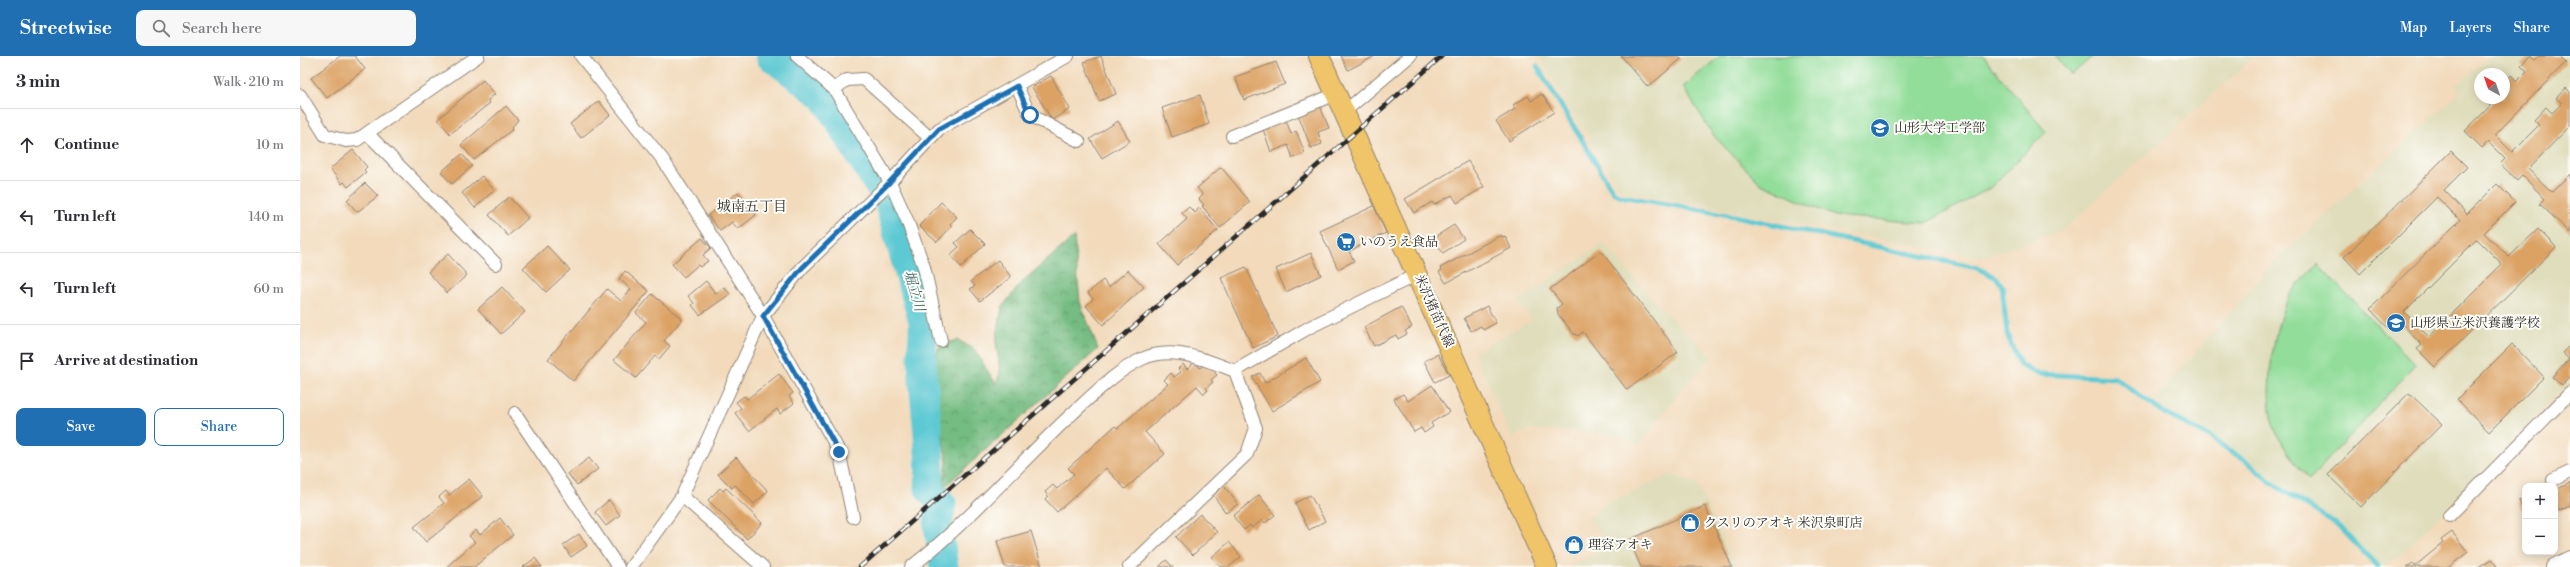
<!DOCTYPE html>
<html lang="en">
<head>
<meta charset="utf-8">
<style>
  :root { --surface:#fff; --page:#f7f7f7; --text:#2b2b33; --muted:#7c7c81; --line:#e1e1e2; --accent:#1f6fb2 }
  body { margin:0; font-family:"Libre Bodoni","Noto Serif JP",serif; background:var(--page); color:var(--text) }
  .controls { position:absolute; right:12px; bottom:12px; display:grid; overflow:hidden; border-radius:8px; box-shadow:0 2px 10px #0003 }
  .controls button { width:36px; height:36px; display:grid; place-items:center; padding:0; border:0; border-bottom:1px solid var(--line); background:var(--surface); color:var(--text); font:20px sans-serif }
  .compass { position:absolute; left:2174px; top:12px; width:36px; height:36px; border-radius:50%; background:var(--surface); box-shadow:0 2px 10px #0003; rotate:320deg }
  .stop { position:absolute; width:12px; height:12px; margin:-9px; border:3px solid #1f6fb2; border-radius:50%; background:#fff }
  .stop.end { background:#1f6fb2; border-color:#fff; box-shadow:0 1px 4px #0008 }
  .list { margin:0; padding:0; list-style:none }
  h2 { display:flex; justify-content:space-between; align-items:center; height:52px; margin:0; padding:0 16px; font-size:17px }
  h2 small { font-size:13px; font-weight:400; color:var(--muted) }
  .list li { display:grid; grid-template-columns:26px 1fr auto; gap:12px; align-items:center; box-sizing:border-box; height:72px; padding:0 16px; border-top:1px solid var(--line) }
  .list b { display:block; font-size:15px; white-space:nowrap }
  .list em { font-size:13px; font-style:normal; color:var(--muted) }
  .actions { display:flex; gap:8px; padding:12px 16px }
  .actions a { flex:1; padding:9px 0; border:1px solid var(--accent); border-radius:8px; text-align:center; font-size:14px; color:var(--accent) }
  .actions .main { background:var(--accent); color:#fff }
  .icon { flex:none; width:22px; height:22px; fill:none; stroke:currentColor; stroke-width:2; stroke-linecap:round; stroke-linejoin:round }
  .map { position:relative; flex:none; width:2270px; height:511px; overflow:hidden }
  header { display:flex; align-items:center; gap:24px; box-sizing:border-box; height:56px; padding:0 20px; background:var(--accent); color:#fff }
  header strong { font-size:19px }
  nav { display:flex; gap:22px; margin-inline-start:auto; font-size:14px }
  .search { width:280px; height:36px; background:var(--page); display:flex; align-items:center; gap:10px; box-sizing:border-box; padding:0 14px; border-radius:8px; color:var(--muted); font-size:15px }
  main { display:flex }
  aside { flex:1; background:var(--surface) }
  .map>svg:first-child { display:block }
  .built { fill:#dfddbb; fill-rule:evenodd }
  .grass { fill:#92dd9a; stroke:#5e8462 }
  .forest { fill:url(#forest-crowns); stroke:#507456 }
  .lines { fill:none; stroke-linecap:round; stroke-linejoin:round }
  .stream { stroke:#5dc9d3; stroke-width:5 }
  .river { stroke:#5dc9d3; stroke-width:29 }
  .building { fill:#dca264; fill-rule:evenodd }
  .minor-casing { stroke:#8e8273; stroke-width:14 }
  .tertiary-casing { stroke:#8e8273; stroke-width:18 }
  .primary-casing { stroke:#8e8273; stroke-width:22 }
  .minor { stroke:#fff; stroke-width:12 }
  .tertiary { stroke:#fff; stroke-width:16 }
  .primary { stroke:#f0c469; stroke-width:20 }
  .rail-casing { stroke:#2b2b2b; stroke-width:4.5 }
  .rail { stroke:#fdfcf7; stroke-width:3; stroke-dasharray:9; stroke-linecap:butt }
  .route { stroke:#1f6fb2; stroke-width:5 }
  .labels { text-anchor:middle; dominant-baseline:central; stroke-width:4; stroke-linejoin:round; paint-order:stroke }
  .poi-label { font-size:13px; fill:#2b2b2b; stroke:#fdfcf7; text-anchor:start }
  .street-label { font-size:13px; fill:#2b2b2b; stroke:#fdfcf7 }
  .neighbourhood-label { font-size:14px; fill:#2b2b2b; stroke:#fdfcf7 }
  .water-label { font-size:14px; font-style:italic; fill:#3c6266; stroke:#fdfcf7 }
</style>
</head>
<body>
<header>
<strong>Streetwise</strong>
<div class="search"><svg class="icon" aria-label="search" viewBox="0 0 24 24"><circle cx="10" cy="10" r="6"/><path d="M15 15l6 6"/></svg>Search here</div>
<nav><a>Map</a><a>Layers</a><a>Share</a></nav>
</header>
<main>
<aside>
<h2>3 min<small>Walk · 210 m</small></h2>
<ul class="list">
<li><svg class="icon" aria-label="ahead" viewBox="0 0 24 24"><path d="M12 20V5M6 11l6-6 6 6"/></svg><div><b>Continue</b></div><em>10 m</em></li>
<li><svg class="icon" aria-label="left" viewBox="0 0 24 24"><path d="M17 20v-9H6M10 6l-5 5 5 5"/></svg><div><b>Turn left</b></div><em>140 m</em></li>
<li><svg class="icon" aria-label="left" viewBox="0 0 24 24"><path d="M17 20v-9H6M10 6l-5 5 5 5"/></svg><div><b>Turn left</b></div><em>60 m</em></li>
<li><svg class="icon" aria-label="arrive" viewBox="0 0 24 24"><path d="M6 21V4h12l-3 4 3 4H6"/></svg><div><b>Arrive at destination</b></div></li>
</ul>
<div class="actions"><a class="main">Save</a><a>Share</a></div>
</aside>
<div class="map">
<svg width="2270" height="511" viewBox="0 0 2270 511">
  <defs>
    <pattern id="forest-crowns" width="20" height="18" patternUnits="userSpaceOnUse"><rect width="20" height="18" fill="#75bc82"/><path d="M2 6a3 3 0 1 1 6 0M12 15a3 3 0 1 1 6 0" fill="none" stroke="#60996b"/></pattern>
  </defs>
  <rect width="100%" height="100%" fill="#fdfcf7"/>
  <filter id="ink" filterUnits="userSpaceOnUse"><feTurbulence type="fractalNoise" baseFrequency=".025" numOctaves="2"/><feDisplacementMap in="SourceGraphic" scale="8" xChannelSelector="R" yChannelSelector="G"/><feConvolveMatrix kernelMatrix="1 2 1 2 8 2 1 2 1" color-interpolation-filters="sRGB"/></filter>
  <filter id="wash" filterUnits="userSpaceOnUse"><feTurbulence type="fractalNoise" baseFrequency=".012" numOctaves="4" result="noise"/><feDisplacementMap in="SourceGraphic" scale="16" xChannelSelector="R" yChannelSelector="G"/><feGaussianBlur stdDeviation="0.9" result="paint"/><feColorMatrix in="noise" values="0 0 0 0 0 0 0 0 0 0 0 0 0 0 0 0 0 1.4 0 .05"/><feComposite in="paint" operator="in"/></filter>
  <g filter="url(#wash)">
    <rect width="100%" height="100%" fill="#f2dabb"/>
    <path class="built" d="M1239 0H1955L1763 174 1681 202 1321 134Z
      M2191 0H2270V326L2110 490 2085 511H2081L2040 469 1854 344 1973 207 2159 37 2156 29ZM2180 18H2204V42H2180Z
      M1304 186 1346 237 1412 301 1382 332 1340 389 1309 377 1227 374 1212 382 1174 297 1232 264 1219 245Z
      M1371 418 1397 428 1437 511H1269L1309 489 1288 462 1305 448Z"/>
    <path class="grass" d="M1420 0H1683L1746 76 1690 132 1626 167 1534 160 1461 128 1414 80 1383 31Z
      M1755 0H1793L1771 19Z
      M2018 208 2115 309 2009 424C1994 405 1979 388 1972 365 1964 335 1974 269 1988 242 1994 230 2009 219 2018 208Z"/>
    <path class="forest" d="M774 181 780 246 798 293 643 432 647 406 630 313 640 289 658 284 674 293 696 328 700 317 696 285 702 251 723 225Z"/>
    <g class="lines">
      <path class="stream" d="M1237 10 1314 137 1321 140 1435 160 1677 212 1697 222 1702 230 1707 278 1720 309 1738 318 1815 322 1864 357 1905 378 1947 406 1973 428 2039 470 2078 511"/>
      <path class="river" d="M470 0 524 41 588 145 623 265C624 278 621 290 622 302 623 346 632 389 629 433L642 448 638 470 644 511"/>
    </g>
    <g id="blocks">
      <path class="building" d="M40 0H55L65 13 27 42 11 22Z
        M801 0 816 38 799 45 784 6Z
        M1041 0H1075L1048 14Z
        M1321 0H1379L1381 3 1348 31Z
        M2230 0 2235 4 2239 0H2259L2266 6 2195 79 2212 96 2239 69 2234 64 2246 51 2252 57 2262 47 2256 42 2266 32 2270 36V70L2228 113 2252 136 2270 118V177L2240 148 2245 143 2222 119 2217 124 2200 108 2205 103 2188 86 2182 92 2165 75 2198 42H2204V26L2211 19 2217 25 2227 15 2221 9Z
        M976 6 985 28 944 44 935 21Z
        M751 20 770 53 752 64 732 31Z
        M183 24 195 38 188 44 190 47 150 78 138 63Z
        M1242 38 1254 56 1209 85 1196 65 1215 53 1213 49 1228 40 1231 45Z
        M900 39 909 68 872 81 862 52Z
        M299 45 310 59 281 82 270 68Z
        M206 50 218 64 212 71 213 73 174 104 161 89Z
        M1020 50 1029 72 1018 76 1022 88 1011 92 998 58Z
        M986 64 991 78 996 75 1005 97 993 102 988 89 971 96 963 73Z
        M818 65 830 85 802 102 790 83Z
        M53 94 67 111 64 114 66 116 48 131 44 126 42 128 30 113Z
        M2151 95 2167 111 2144 134 2167 158 2197 128 2215 146 2184 177 2209 201 2238 173 2256 191 2135 311 2117 293 2122 289 2097 263 2088 272 2070 253 2160 164 2137 141 2060 218 2044 201ZM2177 183 2202 208 2129 281 2104 256Z
        M162 98 172 110 152 128 141 116Z
        M1168 105 1184 131 1157 147 1152 139 1134 149 1132 146 1114 157 1105 143Z
        M921 111 950 146 920 172 902 150 904 149 899 143 903 139 897 132Z
        M182 120 194 134 175 152 162 137Z
        M65 127 78 140 57 156 47 144Z
        M438 136 456 159 438 173 432 166 420 175 408 159Z
        M209 141 228 162 208 180 189 159Z
        M641 146 657 161 650 168 652 170 637 186 619 170Z
        M1074 150 1086 177 1049 195 1054 205 1038 213 1020 175Z
        M889 151 895 157 899 152 918 174 877 209 859 188 887 163 882 157Z
        M1154 169 1164 183 1143 197 1133 182Z
        M670 173 685 188 661 211 650 199 659 191 655 187Z
        M1201 179 1202 181 1205 180 1211 192 1146 227 1139 216 1142 214 1140 212Z
        M402 182 411 192 403 199 408 205 400 211 398 209 384 221 372 208Z
        M247 190 270 214 246 236 223 212Z
        M1301 195 1378 296 1327 334 1283 276 1278 280 1273 277 1258 258 1257 252 1262 248 1250 233Z
        M1011 197 1021 219 986 236 976 213Z
        M148 198 167 219 147 237 128 216Z
        M698 204 711 221 680 245 670 233 675 230 671 225Z
        M946 211 978 280 953 292 921 222Z
        M828 214 844 231 803 269 786 250 793 243 788 237 803 224 809 231Z
        M325 215 349 235 273 325 248 303 307 233 321 245 331 233 319 223Z
        M406 225 416 238 424 231 430 238 400 259 392 249 394 247 388 240Z
        M202 231 225 256 201 278 178 253Z
        M352 238 382 263 364 285 370 290 359 303 355 300 336 322 314 304 346 266 336 257Z
        M1187 250 1196 267 1183 274 1181 270 1171 275 1164 262Z
        M1101 251 1112 271 1105 275 1107 278 1098 283 1096 279 1074 290 1064 271Z
        M2212 288 2244 321 2189 376 2157 343Z
        M2270 289V322L2262 330 2252 321 2269 303 2262 297Z
        M1138 298 1149 319 1135 326 1124 305Z
        M1006 302 1020 326 972 355 952 321 960 317 965 327Z
        M895 306 900 312 906 307 917 319 911 324 913 326 906 332 908 334 904 338 897 330 845 376 865 398 825 433 806 412 757 456 745 443 748 440 745 436 753 429 757 433 774 418 768 412 815 370 818 372 868 328 864 324 871 317 874 321 881 316 878 313 883 308 887 313Z
        M479 318 493 337 489 340 494 347 480 358 477 353 449 375 435 357 441 352 436 346 444 340 447 343Z
        M1132 329 1149 356 1131 367 1133 371 1124 377 1121 372 1114 376 1094 343 1103 338 1108 345Z
        M2109 337 2142 368 2061 451 2028 419Z
        M436 401 468 435 454 448 435 429 432 432 418 418Z
        M289 402 298 413 277 429 268 418Z
        M169 423 183 440 126 486 114 471 144 447 139 441 146 435 149 439Z
        M2270 427V450L2259 455 2255 446V434Z
        M924 430 938 448 926 457 913 439Z
        M420 432 423 435 426 432 462 467 447 483 408 444Z
        M959 439 975 459 965 467 962 464 952 472 950 469 944 474 933 460Z
        M1010 439 1025 465 1009 474 995 447Z
        M2225 443V459L2219 445Z
        M309 444 320 459 306 470 295 456Z
        M1405 450 1432 511H1341L1329 484Z
        M900 458 917 476 893 499 876 481Z
        M200 462 213 479 174 511H146L175 486 169 480 176 474 180 479Z
        M731 475 742 511H705L697 485Z
        M2152 476 2168 496 2149 511H2107L2113 507 2115 510 2143 487 2141 484Z
        M279 478 287 490 271 501 263 489Z
        M929 486 941 501 929 511H920L912 501Z
        M235 502 242 511H223Z
        M2192 503 2197 511H2178Z
        M866 504 873 511H859Z"/>
    </g>
  </g>
  <g filter="url(#ink)">
    <use href="#blocks" fill-opacity="0" stroke="#8e8273" stroke-width="1"/>
    <g class="lines">
      <defs>
        <path id="minor" d="M281 0 363 104 463 260 539 395 553 461
          M497 0 534 33 590 126 607 164 624 211 641 285
          M717 30 730 59 779 85
          M534 33 547 24 564 23 630 82
          M0 39 25 79 46 85 57 84 178 0
          M1044 56 1110 0
          M67 77 196 208
          M932 80 1036 38
          M935 315 1010 271 1118 218
          M215 357 318 511
          M2253 424 2270 416
          M382 440 463 511
          M2149 460 2270 337
          M331 511 382 440 463 260 502 212 590 126 639 73 768 0
          M611 511C670 465 718 408 773 357 794 338 816 315 842 303 873 289 907 304 935 315L956 372 947 398 829 511"/>
        <path id="tertiary" d="M2254 511 2270 503"/>
        <path id="primary" d="M1019 0 1247 511"/>
      </defs>
      <use href="#minor" class="minor-casing"/>
      <use href="#tertiary" class="tertiary-casing"/>
      <use href="#primary" class="primary-casing"/>
      <use href="#minor" class="minor"/>
      <use href="#tertiary" class="tertiary"/>
      <use href="#primary" class="primary"/>
      <defs>
        <path id="rail" d="M560 511 1142 0"/>
      </defs>
      <use href="#rail" class="rail-casing"/>
      <use href="#rail" class="rail"/>
    </g>
  </g>
  <g class="lines" filter="url(#ink)">
    <path class="route" d="M539 396 463 260 502 212 586 130 639 73 717 30 730 59"/>
  </g>
  <defs>
    <symbol id="university-disc" viewBox="-11 -11 22 22"><circle r="9.5" fill="#1f6fb2" stroke="#fdfcf7"/><path d="M0-5L7-2L0 1L-7-2ZM-4 1L0 2.5L4 1V4Q0 6-4 4Z" fill="#fff"/></symbol>
    <symbol id="supermarket-disc" viewBox="-11 -11 22 22"><circle r="9.5" fill="#1f6fb2" stroke="#fdfcf7"/><path d="M-6-5.5h2.5l.6 2H6L4.5 2H-2.5L-4.4-4H-6ZM-1.5 3.2a1.3 1.3 0 1 0 .1 0ZM3 3.2a1.3 1.3 0 1 0 .1 0Z" fill="#fff"/></symbol>
    <symbol id="school-disc" viewBox="-11 -11 22 22"><circle r="9.5" fill="#1f6fb2" stroke="#fdfcf7"/><path d="M0-5L7-2L0 1L-7-2ZM-4 1L0 2.5L4 1V4Q0 6-4 4Z" fill="#fff"/></symbol>
    <symbol id="shop-disc" viewBox="-11 -11 22 22"><circle r="9.5" fill="#1f6fb2" stroke="#fdfcf7"/><path d="M-5-2.5h2.3a2.7 3.5 0 0 1 5.4 0H5L5.5 6h-11ZM-1.5-2.5h3a1.5 2.3 0 0 0-3 0Z" fill="#fff"/></symbol>
  </defs>
  <g fill-rule="evenodd">
    <use href="#university-disc" x="1569" y="61" width="22" height="22"/>
    <use href="#supermarket-disc" x="1035" y="175" width="22" height="22"/>
    <use href="#school-disc" x="2085" y="256" width="22" height="22"/>
    <use href="#shop-disc" x="1379" y="456" width="22" height="22"/>
    <use href="#shop-disc" x="1263" y="478" width="22" height="22"/>
  </g>
  <g class="labels">
    <g class="poi-label">
      <text x="1594" y="72">山形大学工学部</text>
      <text x="1060" y="186">いのうえ食品</text>
      <text x="2110" y="267">山形県立米沢養護学校</text>
      <text x="1404" y="467">クスリのアオキ 米沢泉町店</text>
      <text x="1288" y="489">理容アオキ</text>
    </g>
    <g class="street-label">
      <text transform="translate(1134 255) rotate(66)">米沢猪苗代線</text>
    </g>
    <g class="neighbourhood-label">
      <text x="452" y="151">城南五丁目</text>
    </g>
    <g class="water-label">
      <text transform="translate(614 235) rotate(74)">堀立川</text>
    </g>
  </g>
</svg>
<div class="controls">
<button>+</button>
<button>−</button>
</div>
<svg class="compass" viewBox="-18 -18 36 36"><path d="M0-13l5 13h-10z" fill="#e53935"/><path d="M0 13l5-13h-10z" fill="#7c7c81"/></svg>
<div class="stop" style="left:730px;top:59px"></div>
<div class="stop end" style="left:539px;top:396px"></div>
</div>
</main>
</body>
</html>
